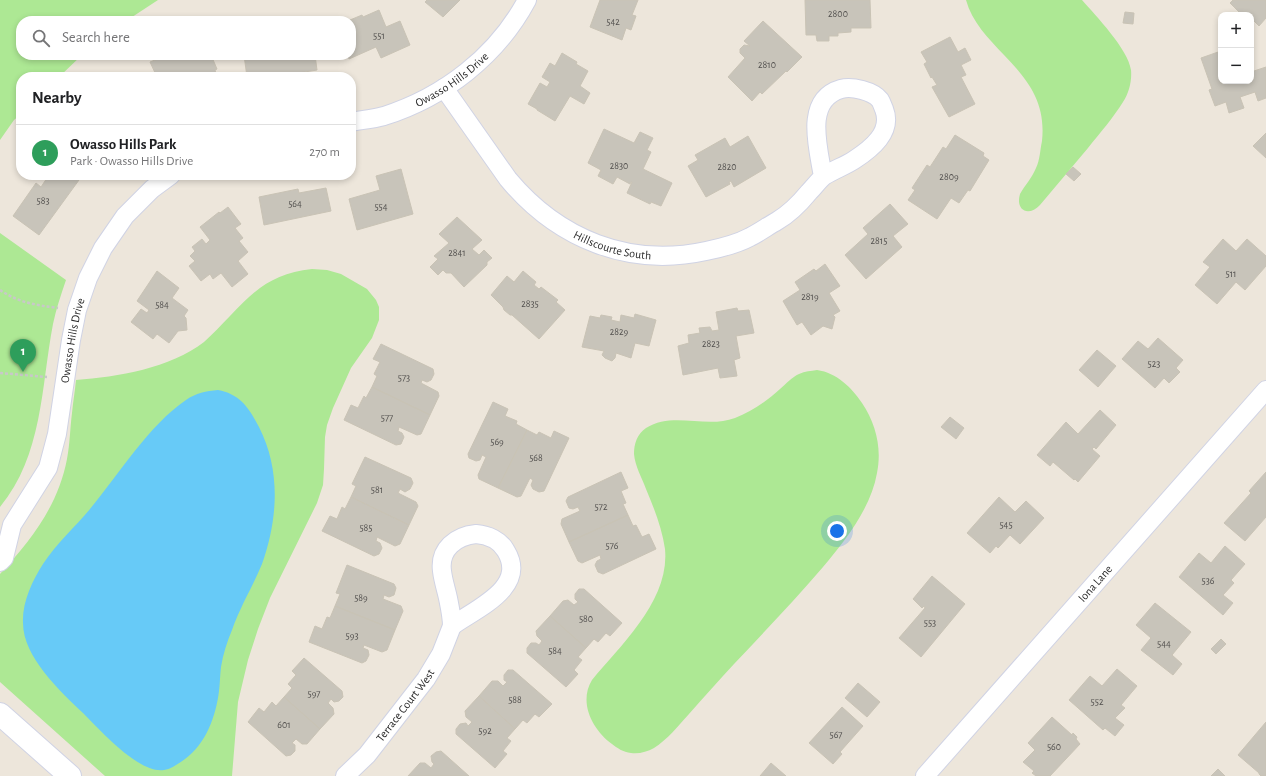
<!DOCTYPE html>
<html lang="en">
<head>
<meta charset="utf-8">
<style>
  :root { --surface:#fff; --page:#f6f6f6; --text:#202124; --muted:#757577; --line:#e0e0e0; --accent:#1a73e8 }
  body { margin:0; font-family:"Alegreya Sans",sans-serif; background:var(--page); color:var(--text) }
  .controls { position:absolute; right:12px; top:12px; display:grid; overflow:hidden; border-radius:8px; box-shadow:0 2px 6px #0003 }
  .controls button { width:36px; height:36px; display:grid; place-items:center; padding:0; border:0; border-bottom:1px solid var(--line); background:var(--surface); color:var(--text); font:20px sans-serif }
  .you { position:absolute; left:837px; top:531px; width:14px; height:14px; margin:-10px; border:3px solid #fff; border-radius:50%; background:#1a73e8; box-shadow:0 0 0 6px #1a73e833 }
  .badge { display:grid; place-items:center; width:26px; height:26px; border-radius:50%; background:var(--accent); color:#fff; font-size:13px; font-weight:700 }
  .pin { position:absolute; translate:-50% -33px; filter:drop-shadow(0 1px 2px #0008) }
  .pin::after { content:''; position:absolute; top:21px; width:14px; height:12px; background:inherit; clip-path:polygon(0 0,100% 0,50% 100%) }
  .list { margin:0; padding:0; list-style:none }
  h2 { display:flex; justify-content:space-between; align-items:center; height:52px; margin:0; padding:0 16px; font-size:17px }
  h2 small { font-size:13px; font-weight:400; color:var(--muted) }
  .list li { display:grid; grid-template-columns:26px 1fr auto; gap:12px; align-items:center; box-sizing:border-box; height:56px; padding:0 16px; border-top:1px solid var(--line) }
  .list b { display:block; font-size:15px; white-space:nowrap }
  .list p { margin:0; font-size:13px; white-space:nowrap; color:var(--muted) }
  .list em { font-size:13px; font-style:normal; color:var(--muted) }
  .icon { flex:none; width:22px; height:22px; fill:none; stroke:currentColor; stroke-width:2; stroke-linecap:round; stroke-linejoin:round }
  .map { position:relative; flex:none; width:1266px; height:776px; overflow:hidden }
  .search { position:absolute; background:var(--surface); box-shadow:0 2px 6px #0003; left:16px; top:16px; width:340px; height:44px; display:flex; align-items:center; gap:10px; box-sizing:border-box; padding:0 14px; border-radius:16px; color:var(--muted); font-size:15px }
  .panel { position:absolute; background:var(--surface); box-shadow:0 2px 6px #0003; left:16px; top:72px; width:340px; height:108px; border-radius:16px }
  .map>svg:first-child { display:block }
  .green { fill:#ade894 }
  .water { fill:#67caf7 }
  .building { fill:#c8c4ba; stroke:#c9c3b5 }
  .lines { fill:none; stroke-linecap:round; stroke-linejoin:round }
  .minor-casing { stroke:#d0d3e4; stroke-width:20 }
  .tertiary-casing { stroke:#d0d3e4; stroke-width:24 }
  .path { stroke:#c8c8c8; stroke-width:2.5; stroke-dasharray:3 2; stroke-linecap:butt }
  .minor { stroke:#fff; stroke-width:18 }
  .tertiary { stroke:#fff; stroke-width:22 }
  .labels { text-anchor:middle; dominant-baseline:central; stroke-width:3.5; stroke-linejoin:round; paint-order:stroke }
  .number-label { font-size:10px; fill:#52504e }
  .street-label { font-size:12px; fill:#2a2a2a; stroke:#fff }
</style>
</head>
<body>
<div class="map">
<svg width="1266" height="776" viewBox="0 0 1266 776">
  <rect width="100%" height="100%" fill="#ede6db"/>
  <path class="green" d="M0 0H158L126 21H21V55H82L59 77H21V114L14 120 0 140Z
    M966 0H1082C1096 16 1128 49 1131 70 1132 81 1129 93 1123 102 1113 118 1100 133 1088 148 1072 167 1056 186 1040 205 1029 217 1015 211 1020 194 1025 185 1032 178 1036 168 1040 160 1040 150 1042 141 1046 103 1029 81 1004 55 988 38 972 22 966 0Z
    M0 233 66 280C61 295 56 309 53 324 41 387 43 455 0 507Z
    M312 269 327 270 341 274 367 289 376 300 379 307V320L372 338 351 368 333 408 327 425 325 437 324 469 323 485 317 503 270 598 258 629 248 660 238 702 232 776H105L0 682V574C31 540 58 506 67 459 70 444 70 428 72 413 73 402 75 391 76 380 118 377 170 368 204 342 213 334 221 325 230 316 255 289 274 273 312 269Z
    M817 370C837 373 851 387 862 403 876 424 882 448 877 473 871 508 845 541 823 567 794 601 764 632 734 664 719 680 704 697 689 714 679 725 667 740 654 748 647 752 639 754 631 753 623 752 617 748 612 744 593 730 578 703 592 680 621 645 670 600 665 549 662 528 654 508 646 489 642 478 635 466 634 454 634 444 637 434 646 428 673 411 706 429 735 418 751 412 767 401 780 389 786 384 792 377 799 374 805 371 811 371 817 370Z"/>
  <path class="water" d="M218 390C240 394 249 408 259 427 281 470 278 519 262 564 253 586 240 607 232 630 227 642 223 654 221 667 220 675 220 683 219 691 216 716 206 744 185 759 179 763 172 769 164 770 139 774 100 730 83 713 60 691 23 657 23 623 22 603 32 581 43 564 56 544 75 527 90 509 119 474 149 425 186 400 196 393 206 391 218 390Z"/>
  <path class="building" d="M427 0H460L443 17 425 2Z
    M600 0H638L632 15 636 16 631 30 626 28 622 40 590 27Z
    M805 0H870L871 28H851V32L838 33V36H829V41H817L816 35H806Z
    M1233 0H1266V18L1259 26 1251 18V15L1246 14 1242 15 1230 3Z
    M379 10 386 27 400 21 410 45 381 58 376 47 349 59 348 55H351V21L350 20 362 15 363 17Z
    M1125 12 1134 13 1133 24 1123 23Z
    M763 21 802 57 787 72 786 71 762 94 760 92 752 101 728 77 745 58 740 53V49L744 45 750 46 744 41Z
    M950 37 958 52 965 48 971 60 961 65 966 75 961 77 975 104 949 117 932 87 937 85 932 77 931 78 924 64 927 62 921 52Z
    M1221 51V81H1251V72L1266 67V98L1258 101 1255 92 1240 97 1244 108 1229 113 1226 102 1215 106 1209 90 1212 89 1201 58Z
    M562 53 577 62 576 64 588 71 580 86 590 93 584 104 570 96 555 121 537 110V109L528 104 540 83 547 87 550 82 542 77 550 63 555 66Z
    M167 55H211L217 69 215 70 216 74 208 77H157L150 62Z
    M244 55H315L317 70 286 75V73L263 77H247Z
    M604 129 634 143 640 132 653 138 647 150 651 152 643 169 672 183 661 206 651 202 650 204 627 193 632 182H631L630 184 617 177 613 184 598 176 601 170 588 163Z
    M1266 133V158L1253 146Z
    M955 135 984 153 983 156 989 160 970 191 968 190 959 203 951 198 937 219 908 200 915 190 912 188 927 165 930 167 943 147 946 149Z
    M748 136 766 168 734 187 731 181 729 182 730 184 706 197 688 166 698 160 695 155 725 138 730 147Z
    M1073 167 1081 174 1074 181 1066 174Z
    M401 169 413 214 357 230 349 199 380 190 376 176Z
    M49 175H72L79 180 39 235 13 216 36 183 41 187Z
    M326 188 331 211 264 225 259 197 298 189 299 193Z
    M890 204 908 224 893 236 902 247 866 279 845 255 868 234 863 228Z
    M228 207 241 224 235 228 243 238 239 241 248 252 238 261 248 274 232 287 221 273 213 279 210 274 201 281 189 266 195 261 190 256 195 251 192 247 202 239 206 244 210 240 200 227 219 212 220 213Z
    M457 217 482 240 472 249 479 255 484 250 492 258 487 262V265L464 287 451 273H446L443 270 438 275 430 267 438 259 434 256 449 243 439 234Z
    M1223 239 1236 251 1247 239 1266 256V266L1245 290 1236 282 1217 304 1195 285 1210 267 1203 262Z
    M825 264 840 286 829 293 840 311 833 315 835 317 832 329 823 326 811 335 802 322 797 325 783 301 800 290 795 282 814 269 816 271Z
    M157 271 179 288 172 298 188 310 184 316 186 318 187 330 178 331 169 343 157 334 153 339 131 322 141 309 147 313 149 310 137 301Z
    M523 271 536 282 534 285 539 289 541 287 558 300 556 302 565 310 539 339 512 315H510L504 310 503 307 491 295 507 276 514 282Z
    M737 308 738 311 749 310 754 333 736 336 740 358 734 360 737 376 720 378 718 368 683 375 678 346 689 343 688 335 700 333 699 328 710 327 712 331 719 330 716 312Z
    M635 314 656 320 649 346 635 343 631 358 616 353 615 358 612 361 605 358 602 355 604 351 582 347 590 316 600 318 601 315 612 317 611 320 620 322 621 315 634 318Z
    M1158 338 1183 360 1176 368 1180 372 1169 383 1164 378 1155 388 1122 359 1138 341 1148 349Z
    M381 344 433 369 434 374 431 380 427 382 422 380 421 383 438 392 439 396 430 415 372 387 377 376 374 374 380 362 373 359Z
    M1097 350 1116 366 1098 387 1079 370Z
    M372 387 430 415 421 434 417 435 399 427 398 431 402 433 404 437 401 444 396 445 344 420 351 405 358 408 364 396 366 398Z
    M493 402 508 409 505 416 517 421 516 424 527 430 498 488 479 479 478 475 486 457 482 455 480 460 476 461 469 458 468 454Z
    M1100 410 1116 425 1096 449 1094 447 1092 449 1100 456 1078 482 1075 479 1074 480 1053 462 1050 466 1037 455 1066 422 1078 434Z
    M950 417 964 428 956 439 941 427Z
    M527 430 537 435 539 432 551 438 554 431 569 438 544 491 539 492 533 489 531 485 533 480 530 478 521 496 517 497 498 488Z
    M365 457 411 478 413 483 410 489 405 492 400 489 398 493 416 502 418 506 409 525 351 497 356 486 352 484Z
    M621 472 628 488 621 491 626 503 623 504 628 515 569 542 561 524 562 519 580 511 578 507 573 509 569 508 566 501 568 497Z
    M1266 472V517L1245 541 1224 523 1251 493 1249 491Z
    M351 497 409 525 400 544 395 546 377 537 376 541 380 543 382 548 379 554 374 556 322 531 330 516 337 519 342 507 345 509Z
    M999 497 1015 512 1026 501 1044 518 1020 544 1010 535 998 548 996 546 990 553 967 533Z
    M628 515 633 526 636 525 642 537 649 534 656 549 603 574 598 572 595 565 597 561 601 559 600 555 582 563 578 561 569 542Z
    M1225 546 1245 564 1231 580 1234 583 1223 595 1233 603 1223 615 1179 577 1199 553 1211 563Z
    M347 565 394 584 396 588 394 595 389 597 384 595 383 599 401 606 403 611 395 630 335 606 340 594 336 593Z
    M932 576 965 604 921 657 899 638 925 608 924 606 922 608 913 599Z
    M579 589H584L622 623 610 636 606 633 598 642 594 639 586 648 550 616 563 601 568 600 574 605 578 602 575 599V594Z
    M1155 603 1191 632 1172 655 1182 664 1173 675 1141 650 1151 638 1136 625Z
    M335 606 395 630 387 650 382 652 364 645 363 648 368 650 369 655 366 661 362 663 309 642 315 626 322 629 327 617 330 618Z
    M550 616 586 648 578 657 582 660 574 670 578 674 566 687 527 653V648L531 643H536L539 645 542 641 537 636 536 631Z
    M1221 639 1226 644 1216 654 1211 649Z
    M304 658 342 691 343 697 339 701 334 702 331 699 328 703 333 708 334 714 320 729 284 697 292 688 288 684 296 675 292 671Z
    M1117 669 1137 686 1121 705 1125 708 1115 718 1124 725 1115 736 1105 728 1103 730 1069 700 1090 676 1102 686Z
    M508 670H513L552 704 539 717 535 714 527 723 523 720 515 729 479 696 492 681H498L503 686 507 682 504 680V675Z
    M858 683 880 702 867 717 845 698Z
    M479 696 515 729 507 738 511 741 503 751 507 754 495 768 456 734V729L460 724 466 723 468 726 472 722 466 717 465 711Z
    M284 697 320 729 307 744H302L296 739 292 743 295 745V751L291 755 286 756 248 722 259 708 264 712 272 702 276 706Z
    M842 707 863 726 840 752 842 754 833 764 809 743Z
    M1052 717 1072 735 1073 733 1077 737 1076 739 1080 744 1050 776H1036L1032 773 1034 771 1023 762 1035 750 1028 743Z
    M1266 722V776H1261L1259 774V773L1238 755Z
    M441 751 469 776H408L420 763H425L431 768 434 764 432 762 431 756 436 752Z
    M771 763 786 776H760Z
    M1218 769 1225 776H1211Z"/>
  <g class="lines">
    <defs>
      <g id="minor">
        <path id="s1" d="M444 88 508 179C558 239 629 268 706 251 721 248 737 244 750 237 760 232 768 226 777 221 789 214 800 203 809 192 814 187 819 180 824 176 833 170 845 166 854 160 871 149 893 132 884 109 883 107 882 103 880 100 873 91 852 86 841 89 803 100 819 150 823 177"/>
        <path id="s2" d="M351 122C362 120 373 119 384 116 444 97 497 56 527 0"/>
        <path d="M476 534C488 535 500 540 506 551 528 588 475 609 452 626 452 617 450 608 448 598 446 589 443 580 442 571 439 549 456 536 476 534Z"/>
        <path id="s3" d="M0 562 4 558 12 525 48 468 57 434 71 340 77 310 88 278 103 248 125 216 152 189 171 175"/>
        <path id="s4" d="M345 776 367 755 426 679 441 654 452 626"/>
        <path id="s5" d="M925 776 1266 390"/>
      </g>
      <path id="tertiary" d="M0 714 70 776"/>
    </defs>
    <use href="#minor" class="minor-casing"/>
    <use href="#tertiary" class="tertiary-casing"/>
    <path class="path" d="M0 290C19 303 36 305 58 308
      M0 373 47 377"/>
    <use href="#minor" class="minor"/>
    <use href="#tertiary" class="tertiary"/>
  </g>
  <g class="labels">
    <g class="number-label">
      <text x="838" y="14">2800</text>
      <text x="613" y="22">542</text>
      <text x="379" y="36">551</text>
      <text x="767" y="65">2810</text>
      <text x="619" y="166">2830</text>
      <text x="727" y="167">2820</text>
      <text x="949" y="177">2809</text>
      <text x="43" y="201">583</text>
      <text x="295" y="204">564</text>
      <text x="381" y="207">554</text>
      <text x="879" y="241">2815</text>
      <text x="457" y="253">2841</text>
      <text x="1231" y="274">511</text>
      <text x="810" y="297">2819</text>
      <text x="530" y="304">2835</text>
      <text x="162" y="305">584</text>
      <text x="619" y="332">2829</text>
      <text x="711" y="344">2823</text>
      <text x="1154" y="364">523</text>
      <text x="404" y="378">573</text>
      <text x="387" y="418">577</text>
      <text x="497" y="442">569</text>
      <text x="536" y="458">568</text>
      <text x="377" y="490">581</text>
      <text x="601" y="507">572</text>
      <text x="1006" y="525">545</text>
      <text x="366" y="528">585</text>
      <text x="612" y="546">576</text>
      <text x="1208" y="581">536</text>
      <text x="361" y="598">589</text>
      <text x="586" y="619">580</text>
      <text x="930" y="623">553</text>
      <text x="352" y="636">593</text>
      <text x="1164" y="644">544</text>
      <text x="555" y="651">584</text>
      <text x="314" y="694">597</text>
      <text x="515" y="700">588</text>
      <text x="1097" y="702">552</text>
      <text x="284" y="725">601</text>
      <text x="485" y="731">592</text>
      <text x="836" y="735">567</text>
      <text x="1054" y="747">560</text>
    </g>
    <g class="street-label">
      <text stroke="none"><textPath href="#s2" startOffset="111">Owasso Hills Drive</textPath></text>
      <text stroke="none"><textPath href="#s1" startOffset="238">Hillscourte South</textPath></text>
      <text stroke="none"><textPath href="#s3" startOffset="237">Owasso Hills Drive</textPath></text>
      <text stroke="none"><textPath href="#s5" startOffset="257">Iona Lane</textPath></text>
      <text stroke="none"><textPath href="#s4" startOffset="93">Terrace Court West</textPath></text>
    </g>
  </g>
</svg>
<div class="controls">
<button>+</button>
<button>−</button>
</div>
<div class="you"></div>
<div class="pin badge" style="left:23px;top:372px;background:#2e9e5b">1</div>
<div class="search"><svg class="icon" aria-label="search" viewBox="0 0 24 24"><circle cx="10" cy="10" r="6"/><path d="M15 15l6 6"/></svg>Search here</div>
<section class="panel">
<h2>Nearby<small></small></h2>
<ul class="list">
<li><span class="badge" style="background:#2e9e5b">1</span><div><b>Owasso Hills Park</b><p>Park · Owasso Hills Drive</p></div><em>270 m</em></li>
</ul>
</section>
</div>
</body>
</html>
